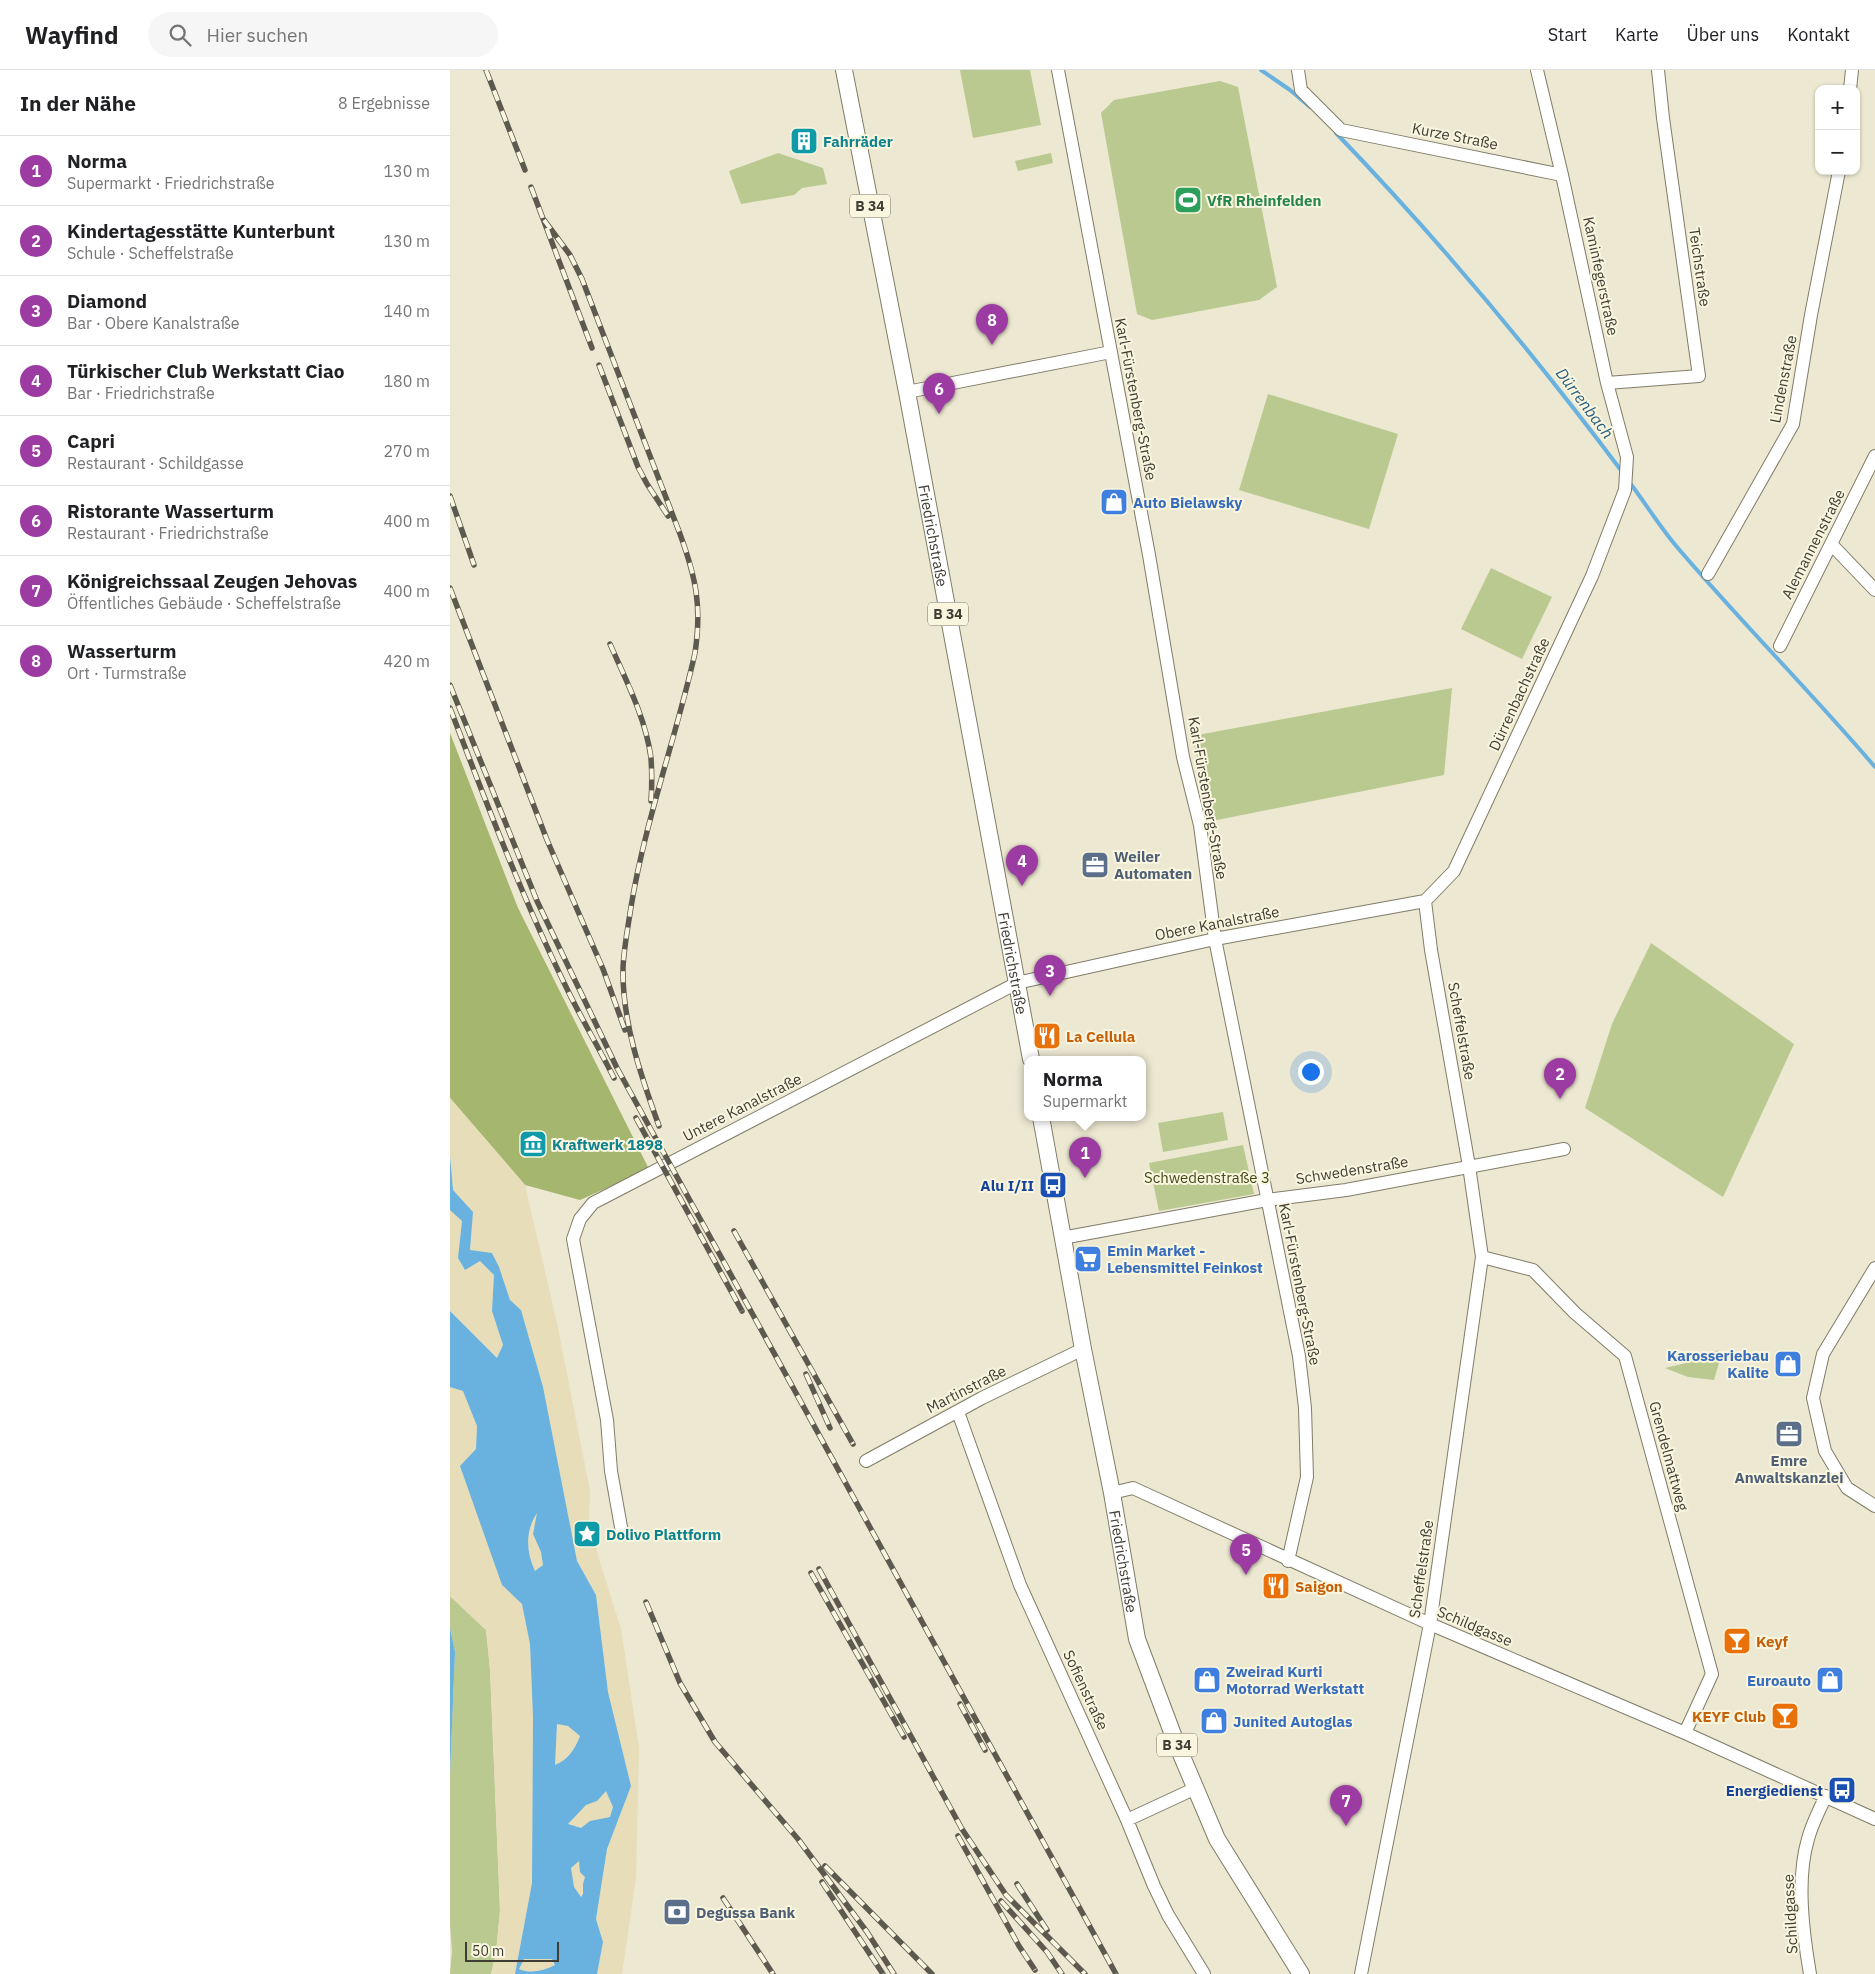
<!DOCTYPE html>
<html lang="de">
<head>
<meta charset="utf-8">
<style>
  :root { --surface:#fff; --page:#f6f6f6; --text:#202124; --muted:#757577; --line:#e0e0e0; --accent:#9c3ba2 }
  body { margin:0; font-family:"IBM Plex Sans",sans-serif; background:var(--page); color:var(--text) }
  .controls { position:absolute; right:15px; top:15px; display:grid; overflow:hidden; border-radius:10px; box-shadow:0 1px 4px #0004 }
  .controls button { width:45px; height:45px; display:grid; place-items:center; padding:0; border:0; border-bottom:1px solid var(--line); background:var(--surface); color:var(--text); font:25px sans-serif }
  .scale { position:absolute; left:15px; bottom:12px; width:94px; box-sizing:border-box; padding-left:5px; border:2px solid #3f3d34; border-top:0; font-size:14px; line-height:18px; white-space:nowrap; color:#3f3d34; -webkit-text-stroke:4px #f9f5de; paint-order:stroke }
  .you { position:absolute; left:860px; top:1001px; width:18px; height:18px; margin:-12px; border:4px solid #fff; border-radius:50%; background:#1a73e8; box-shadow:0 0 0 8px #1a73e833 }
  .badge { display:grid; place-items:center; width:32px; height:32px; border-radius:50%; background:var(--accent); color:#fff; font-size:16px; font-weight:700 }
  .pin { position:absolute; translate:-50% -41px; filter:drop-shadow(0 1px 2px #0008) }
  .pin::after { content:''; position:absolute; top:26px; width:18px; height:15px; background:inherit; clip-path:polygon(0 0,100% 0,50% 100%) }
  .popup { position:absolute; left:574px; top:986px; width:122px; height:65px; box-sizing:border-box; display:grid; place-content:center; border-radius:10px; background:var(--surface); filter:drop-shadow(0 1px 4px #0005); font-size:16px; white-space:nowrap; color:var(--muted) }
  .popup b { font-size:19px; color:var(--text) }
  .popup::after { content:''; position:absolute; left:50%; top:100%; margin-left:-10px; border:10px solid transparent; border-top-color:var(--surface) }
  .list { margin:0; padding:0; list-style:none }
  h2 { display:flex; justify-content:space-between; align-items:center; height:65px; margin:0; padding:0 20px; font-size:21px }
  h2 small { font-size:16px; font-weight:400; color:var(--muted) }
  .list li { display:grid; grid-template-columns:32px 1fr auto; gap:15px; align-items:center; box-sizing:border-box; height:70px; padding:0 20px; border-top:1px solid var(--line) }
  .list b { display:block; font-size:19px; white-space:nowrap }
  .list p { margin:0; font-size:16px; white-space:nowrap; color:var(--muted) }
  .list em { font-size:16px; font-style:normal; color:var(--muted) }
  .icon { flex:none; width:28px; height:28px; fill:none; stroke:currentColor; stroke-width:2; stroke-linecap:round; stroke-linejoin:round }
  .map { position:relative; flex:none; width:1425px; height:1904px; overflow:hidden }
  header { display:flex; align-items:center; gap:30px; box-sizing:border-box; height:70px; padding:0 25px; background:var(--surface); border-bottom:1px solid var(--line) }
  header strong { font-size:24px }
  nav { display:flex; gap:28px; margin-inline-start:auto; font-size:18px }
  .search { width:350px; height:45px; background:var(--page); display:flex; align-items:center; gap:12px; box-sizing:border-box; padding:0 18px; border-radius:28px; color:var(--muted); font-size:19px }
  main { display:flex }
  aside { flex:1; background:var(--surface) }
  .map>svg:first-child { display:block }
  .green { fill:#b9c990 }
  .forest { fill:#a5b76f }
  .sand { fill:#e7ddb8 }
  .water { fill:#69b1df; fill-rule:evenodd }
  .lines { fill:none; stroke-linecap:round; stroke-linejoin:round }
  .stream { stroke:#69b1df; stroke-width:4 }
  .minor-casing { stroke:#807c68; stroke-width:14 }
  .major-casing { stroke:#807c68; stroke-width:18 }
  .minor { stroke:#fff; stroke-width:12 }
  .major { stroke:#fff; stroke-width:16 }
  .rail-casing { stroke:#5c594e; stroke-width:5.5 }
  .rail { stroke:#f9f5de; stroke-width:4; stroke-dasharray:11; stroke-linecap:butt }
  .labels { text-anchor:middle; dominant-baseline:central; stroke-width:4; stroke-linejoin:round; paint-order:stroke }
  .shield { fill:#f9f5de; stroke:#777467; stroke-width:1 }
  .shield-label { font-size:14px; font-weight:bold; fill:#3f3d34 }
  .street-label { font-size:15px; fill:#3f3d34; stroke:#f9f5de }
  .culture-label { font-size:15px; font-weight:bold; fill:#0d838f; stroke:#f9f5de; text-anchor:start }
  .leisure-label { font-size:15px; font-weight:bold; fill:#27864d; stroke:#f9f5de; text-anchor:start }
  .shop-label { font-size:15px; font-weight:bold; fill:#366cbe; stroke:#f9f5de; text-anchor:start }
  .service-label { font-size:15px; font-weight:bold; fill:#4e5e75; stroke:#f9f5de; text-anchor:start }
  .food-label { font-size:15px; font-weight:bold; fill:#c56008; stroke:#f9f5de; text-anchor:start }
  .park-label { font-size:15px; fill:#3e4a15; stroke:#f9f5de }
  .transit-label { font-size:15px; font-weight:bold; fill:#164399; stroke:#f9f5de; text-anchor:end }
  .water-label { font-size:16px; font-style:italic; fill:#285e7e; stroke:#f9f5de }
</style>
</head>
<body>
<header>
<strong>Wayfind</strong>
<div class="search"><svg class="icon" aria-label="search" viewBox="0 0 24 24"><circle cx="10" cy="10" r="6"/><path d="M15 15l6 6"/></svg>Hier suchen</div>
<nav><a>Start</a><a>Karte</a><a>Über uns</a><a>Kontakt</a></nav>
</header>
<main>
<aside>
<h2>In der Nähe<small>8 Ergebnisse</small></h2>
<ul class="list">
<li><span class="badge">1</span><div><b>Norma</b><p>Supermarkt · Friedrichstraße</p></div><em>130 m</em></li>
<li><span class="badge">2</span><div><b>Kindertagesstätte Kunterbunt</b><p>Schule · Scheffelstraße</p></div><em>130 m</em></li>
<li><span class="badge">3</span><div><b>Diamond</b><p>Bar · Obere Kanalstraße</p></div><em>140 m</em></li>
<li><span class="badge">4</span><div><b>Türkischer Club Werkstatt Ciao</b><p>Bar · Friedrichstraße</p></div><em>180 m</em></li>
<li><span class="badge">5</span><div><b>Capri</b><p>Restaurant · Schildgasse</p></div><em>270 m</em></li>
<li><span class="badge">6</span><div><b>Ristorante Wasserturm</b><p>Restaurant · Friedrichstraße</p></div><em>400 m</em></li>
<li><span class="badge">7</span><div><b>Königreichssaal Zeugen Jehovas</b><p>Öffentliches Gebäude · Scheffelstraße</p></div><em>400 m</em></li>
<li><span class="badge">8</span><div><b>Wasserturm</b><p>Ort · Turmstraße</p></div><em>420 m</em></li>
</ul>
</aside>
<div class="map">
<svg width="1425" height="1904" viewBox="0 0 1425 1904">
  <rect width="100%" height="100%" fill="#ece8d1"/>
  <path class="green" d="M510 0H580L591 55 523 68Z
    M770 11 788 17 827 217 809 230 702 250 687 244 651 43 664 30Z
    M328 83 373 98 377 114 352 118 344 125 291 134 279 101Z
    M601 83 603 93 568 101 565 91Z
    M818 324 948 364 919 459 789 420Z
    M1041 498 1102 527 1072 589 1011 559Z
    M1002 618 994 705 762 751 742 666Z
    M1201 873 1344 974 1273 1127 1135 1038 1162 954Z
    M773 1042 778 1070 713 1082 708 1053Z
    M793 1075 804 1124 709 1141 699 1093Z
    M1268 1280 1271 1286 1264 1310 1238 1307 1215 1298 1249 1290Z
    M0 1526 36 1560 40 1599 50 1840 46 1883 41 1904H0L2 1881 0 1855V1704L5 1582 0 1558Z"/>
  <path class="forest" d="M0 663 68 838 199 1099 130 1130 75 1115 0 1028Z"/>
  <path class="sand" d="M0 1028 75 1115 107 1253 140 1421 139 1447 149 1489 171 1559 189 1678 186 1808 172 1904H147L153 1872 146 1849 157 1779 181 1716 158 1622 146 1525 127 1491 71 1240 60 1230 49 1197 20 1180 23 1142 3 1120 0 1086Z
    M0 1140 12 1151 8 1188 14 1200 30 1191 44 1205 42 1241 53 1275 47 1288 0 1241Z
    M0 1317 13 1321 27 1356 26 1379 52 1515 72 1534 80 1574 83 1647 82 1813 65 1904H41L46 1883 50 1840 40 1599 36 1560 0 1526Z
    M88 1441 83 1464 91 1482 93 1495 85 1501C76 1479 75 1461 88 1441Z
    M107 1654 118 1656 130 1666C124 1679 118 1690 105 1695Z
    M156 1720 163 1737 160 1747 140 1751 131 1758 118 1754 136 1735 147 1731Z
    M129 1790 135 1807 133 1814V1824L131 1827 124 1817 121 1798Z
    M74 1889H102L105 1895C92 1901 82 1904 69 1899Z"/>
  <path class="water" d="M0 1086 3 1120 23 1142 20 1180 42 1183 49 1197 60 1230 71 1240 93 1317 127 1491 146 1525 158 1622 181 1716 157 1779 146 1849 153 1872 147 1904H65L82 1813 83 1647 80 1574 72 1534 52 1515 10 1396 26 1379 27 1356 13 1321 0 1317V1241L47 1288 53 1275 42 1241 44 1205 30 1191 15 1200 8 1188 12 1151 0 1140ZM87 1443 83 1464 91 1482 93 1495 85 1501C76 1482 75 1461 87 1443ZM107 1654 118 1656 130 1666C125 1679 118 1690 105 1695ZM156 1721 163 1737 160 1747 140 1751 131 1758 118 1754 136 1735 147 1731ZM129 1791 130 1802 135 1807 133 1814V1824L131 1827 124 1817 121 1798ZM74 1889H102L105 1895C93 1901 81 1904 69 1899Z
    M0 1558 5 1582 0 1704Z"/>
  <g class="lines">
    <path class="stream" d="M811 0 840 20 860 37
      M886 63C989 170 1084 284 1173 403
      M1180 413C1196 434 1210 457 1227 477 1291 552 1361 622 1425 697"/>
    <defs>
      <path id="minor" d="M608 0 699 485 733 687 750 755 765 869 849 1286 855 1338 857 1407 838 1491
        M848 0 851 20 891 60 1112 105
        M1400 19 1402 0
        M1157 313 1249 306 1213 48 1208 0
        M457 322 661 282
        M1382 475 1425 520
        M1258 504 1343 354 1361 245 1389 101
        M1330 576 1425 386
        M975 831 1004 801 1142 506 1175 420 1177 387 1157 313 1112 105 1087 0
        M612 1168 817 1130 896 1120 1114 1079
        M1032 1187 1083 1200 1125 1243 1175 1286 1262 1604 1235 1663
        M1425 1198 1373 1284 1363 1328 1375 1381 1397 1418 1425 1436
        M508 1342 570 1515 677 1750 704 1816 718 1845 754 1904
        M416 1391 532 1328 633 1279
        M662 1423 683 1418 980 1554 1235 1663 1425 1749
        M171 1457 161 1401 157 1350 123 1169 130 1149 143 1133 567 913 765 869 975 831
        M677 1750 746 1718
        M911 1904 980 1554 1032 1187 1019 1096 981 880 975 831
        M1360 1904C1353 1863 1346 1809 1358 1769 1362 1754 1369 1740 1376 1726"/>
      <g id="major">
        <path id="s1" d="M394 0 457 322 581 989"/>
        <path id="s2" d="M591 1047 633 1279 662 1423 687 1569 725 1670 767 1769 851 1904"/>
      </g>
    </defs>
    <use href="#minor" class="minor-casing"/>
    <use href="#major" class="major-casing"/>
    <use href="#minor" class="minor"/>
    <use href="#major" class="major"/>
    <defs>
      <path id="rail" d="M36 0 75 100
        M81 117 142 278
        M94 150 120 185 132 209 230 464C246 508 252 536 245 583 226 668 195 751 181 837 178 857 174 877 173 898 172 952 191 1006 209 1056
        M149 295 188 397 197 414 218 446
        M0 426 24 495
        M0 518 97 770 153 899 175 960
        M160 574C176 610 196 649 201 688 202 703 202 717 201 731
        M0 615 87 831 167 998 666 1904
        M0 638C37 735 74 832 120 925 134 953 150 980 164 1008
        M186 1048 292 1241
        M284 1161 403 1374
        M356 1304 380 1358
        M369 1499 512 1759 556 1825 635 1904
        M361 1503 454 1667
        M196 1532 230 1613 265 1672 348 1769 417 1862 444 1904
        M510 1634 535 1680
        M508 1766 569 1876 585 1900
        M375 1796 482 1904
        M372 1812 433 1904
        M567 1814 597 1860
        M273 1828 323 1904
        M551 1831 597 1882 612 1904"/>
    </defs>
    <use href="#rail" class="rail-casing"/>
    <use href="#rail" class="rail"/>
  </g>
  <defs>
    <symbol id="building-square" viewBox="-11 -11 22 22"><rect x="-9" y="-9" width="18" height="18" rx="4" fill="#0f9aa8" stroke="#f9f5de"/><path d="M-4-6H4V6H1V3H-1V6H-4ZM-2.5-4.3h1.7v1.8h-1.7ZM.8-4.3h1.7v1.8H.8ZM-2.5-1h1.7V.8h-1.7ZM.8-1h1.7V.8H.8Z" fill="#fff"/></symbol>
    <symbol id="stadium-square" viewBox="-11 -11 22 22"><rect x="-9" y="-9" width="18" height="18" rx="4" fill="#2e9e5b" stroke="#f9f5de"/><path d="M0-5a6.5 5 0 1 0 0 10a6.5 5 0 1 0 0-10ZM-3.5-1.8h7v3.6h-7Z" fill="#fff"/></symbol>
    <symbol id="shop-square" viewBox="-11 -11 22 22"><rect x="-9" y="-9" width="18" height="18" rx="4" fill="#3f7fe0" stroke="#f9f5de"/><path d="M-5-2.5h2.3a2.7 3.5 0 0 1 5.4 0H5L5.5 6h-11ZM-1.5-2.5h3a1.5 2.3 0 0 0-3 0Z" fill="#fff"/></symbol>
    <symbol id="office-square" viewBox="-11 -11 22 22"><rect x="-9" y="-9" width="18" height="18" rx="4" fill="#5c6f8a" stroke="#f9f5de"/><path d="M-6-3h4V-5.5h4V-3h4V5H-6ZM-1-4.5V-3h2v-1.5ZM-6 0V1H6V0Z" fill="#fff"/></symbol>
    <symbol id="restaurant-square" viewBox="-11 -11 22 22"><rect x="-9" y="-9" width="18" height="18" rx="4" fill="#e8710a" stroke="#f9f5de"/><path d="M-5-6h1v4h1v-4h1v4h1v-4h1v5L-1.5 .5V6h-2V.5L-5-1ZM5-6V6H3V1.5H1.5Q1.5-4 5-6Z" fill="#fff"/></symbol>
    <symbol id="museum-square" viewBox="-11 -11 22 22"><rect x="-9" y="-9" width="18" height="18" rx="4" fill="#0f9aa8" stroke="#f9f5de"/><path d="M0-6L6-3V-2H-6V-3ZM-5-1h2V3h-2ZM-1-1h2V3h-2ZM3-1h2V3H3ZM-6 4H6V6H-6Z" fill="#fff"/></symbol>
    <symbol id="bus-square" viewBox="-11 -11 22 22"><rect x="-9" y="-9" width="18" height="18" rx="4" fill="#1a4fb4" stroke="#f9f5de"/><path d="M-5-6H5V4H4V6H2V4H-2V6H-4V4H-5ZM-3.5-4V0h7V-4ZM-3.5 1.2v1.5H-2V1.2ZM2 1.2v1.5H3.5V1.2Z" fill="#fff"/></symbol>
    <symbol id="supermarket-square" viewBox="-11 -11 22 22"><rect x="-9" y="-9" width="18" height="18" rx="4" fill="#3f7fe0" stroke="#f9f5de"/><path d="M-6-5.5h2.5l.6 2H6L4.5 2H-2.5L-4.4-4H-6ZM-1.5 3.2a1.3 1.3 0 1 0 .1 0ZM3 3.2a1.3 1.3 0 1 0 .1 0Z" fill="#fff"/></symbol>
    <symbol id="sight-square" viewBox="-11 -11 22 22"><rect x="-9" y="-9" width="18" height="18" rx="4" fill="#0f9aa8" stroke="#f9f5de"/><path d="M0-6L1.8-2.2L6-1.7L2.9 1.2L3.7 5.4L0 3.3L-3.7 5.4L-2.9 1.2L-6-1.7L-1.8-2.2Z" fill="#fff"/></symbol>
    <symbol id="bar-square" viewBox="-11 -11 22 22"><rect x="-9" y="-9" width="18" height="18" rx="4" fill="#e8710a" stroke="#f9f5de"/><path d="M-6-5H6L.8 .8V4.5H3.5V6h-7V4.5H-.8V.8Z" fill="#fff"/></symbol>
    <symbol id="bank-square" viewBox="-11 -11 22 22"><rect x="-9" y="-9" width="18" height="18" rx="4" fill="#5c6f8a" stroke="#f9f5de"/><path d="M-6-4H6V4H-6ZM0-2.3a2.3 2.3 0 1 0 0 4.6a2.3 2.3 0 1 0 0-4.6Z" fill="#fff"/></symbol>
  </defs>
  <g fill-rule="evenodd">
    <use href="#building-square" x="338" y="55" width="32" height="32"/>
    <use href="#stadium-square" x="722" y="114" width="32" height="32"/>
    <use href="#shop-square" x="648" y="416" width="32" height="32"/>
    <use href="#office-square" x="629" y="779" width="32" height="32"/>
    <use href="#restaurant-square" x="581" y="950" width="32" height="32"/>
    <use href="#museum-square" x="67" y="1058" width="32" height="32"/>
    <use href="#bus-square" x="587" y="1099" width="32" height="32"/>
    <use href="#supermarket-square" x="622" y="1173" width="32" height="32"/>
    <use href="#shop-square" x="1322" y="1278" width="32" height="32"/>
    <use href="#office-square" x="1323" y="1348" width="32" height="32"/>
    <use href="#sight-square" x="121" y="1448" width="32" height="32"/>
    <use href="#restaurant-square" x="810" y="1500" width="32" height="32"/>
    <use href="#bar-square" x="1271" y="1555" width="32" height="32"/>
    <use href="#shop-square" x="741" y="1594" width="32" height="32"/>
    <use href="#shop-square" x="1364" y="1594" width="32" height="32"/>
    <use href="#bar-square" x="1319" y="1630" width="32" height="32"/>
    <use href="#shop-square" x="748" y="1635" width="32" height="32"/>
    <use href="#bus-square" x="1376" y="1704" width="32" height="32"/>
    <use href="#bank-square" x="211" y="1826" width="32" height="32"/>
  </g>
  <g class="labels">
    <g class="shield">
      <rect x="400" y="124.5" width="40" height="23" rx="4"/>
      <rect x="478" y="532.5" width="40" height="23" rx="4"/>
      <rect x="707" y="1663.5" width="40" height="23" rx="4"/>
    </g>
    <g class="shield-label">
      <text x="420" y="136">B 34</text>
      <text x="498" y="544">B 34</text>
      <text x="727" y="1675">B 34</text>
    </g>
    <g class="street-label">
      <text transform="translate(1005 66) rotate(11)">Kurze Straße</text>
      <text transform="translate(1250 197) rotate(82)">Teichstraße</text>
      <text transform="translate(1151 206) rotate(78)">Kaminfegerstraße</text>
      <text transform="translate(1333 309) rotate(-79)">Lindenstraße</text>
      <text transform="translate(686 329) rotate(79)">Karl-Fürstenberg-Straße</text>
      <text stroke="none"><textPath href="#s1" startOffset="474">Friedrichstraße</textPath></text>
      <text transform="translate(1363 474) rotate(-63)">Alemannenstraße</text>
      <text transform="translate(1069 624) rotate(-65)">Dürrenbachstraße</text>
      <text transform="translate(758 728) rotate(80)">Karl-Fürstenberg-Straße</text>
      <text transform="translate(767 853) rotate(-11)">Obere Kanalstraße</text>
      <text stroke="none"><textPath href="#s1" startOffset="909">Friedrichstraße</textPath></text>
      <text transform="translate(1012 961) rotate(80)">Scheffelstraße</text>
      <text transform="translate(292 1037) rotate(-27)">Untere Kanalstraße</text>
      <text transform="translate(902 1100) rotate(-9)">Schwedenstraße</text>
      <text transform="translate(850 1214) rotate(79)">Karl-Fürstenberg-Straße</text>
      <text transform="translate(516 1319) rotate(-27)">Martinstraße</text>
      <text transform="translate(1219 1386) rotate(75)">Grendelmattweg</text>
      <text stroke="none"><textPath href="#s2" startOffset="452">Friedrichstraße</textPath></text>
      <text transform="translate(971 1499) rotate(-82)">Scheffelstraße</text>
      <text transform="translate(1025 1556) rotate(23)">Schildgasse</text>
      <text transform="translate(636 1620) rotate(65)">Sofienstraße</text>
      <text transform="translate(1340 1844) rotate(-93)">Schildgasse</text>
    </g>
    <g class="culture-label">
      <text x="373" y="71">Fahrräder</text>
      <text x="102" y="1074">Kraftwerk 1898</text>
      <text x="156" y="1464">Dolivo Plattform</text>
    </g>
    <g class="leisure-label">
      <text x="757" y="130">VfR Rheinfelden</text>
    </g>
    <g class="shop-label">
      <text x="683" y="432">Auto Bielawsky</text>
      <text x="657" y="1180">Emin Market -<tspan x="657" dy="17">Lebensmittel Feinkost</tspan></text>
      <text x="1319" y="1285" text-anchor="end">Karosseriebau<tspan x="1319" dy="17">Kalite</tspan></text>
      <text x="776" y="1601">Zweirad Kurti<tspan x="776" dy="17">Motorrad Werkstatt</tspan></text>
      <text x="1361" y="1610" text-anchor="end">Euroauto</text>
      <text x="783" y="1651">Junited Autoglas</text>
    </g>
    <g class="service-label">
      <text x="664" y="786">Weiler<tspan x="664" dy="17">Automaten</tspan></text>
      <text x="1339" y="1390" text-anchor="middle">Emre<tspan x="1339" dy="17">Anwaltskanzlei</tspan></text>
      <text x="246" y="1842">Degussa Bank</text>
    </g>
    <g class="food-label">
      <text x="616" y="966">La Cellula</text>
      <text x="845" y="1516">Saigon</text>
      <text x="1306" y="1571">Keyf</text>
      <text x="1316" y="1646" text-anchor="end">KEYF Club</text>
    </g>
    <g class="park-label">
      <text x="757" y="1107">Schwedenstraße 3</text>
    </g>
    <g class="transit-label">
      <text x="584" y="1115">Alu I/II</text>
      <text x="1373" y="1720">Energiedienst</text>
    </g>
    <g class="water-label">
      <text transform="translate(1135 333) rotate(53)">Dürrenbach</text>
    </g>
  </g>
</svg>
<div class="controls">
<button>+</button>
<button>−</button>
</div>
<div class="scale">50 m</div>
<div class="you"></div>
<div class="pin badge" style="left:635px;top:1108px">1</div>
<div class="popup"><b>Norma</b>Supermarkt</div>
<div class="pin badge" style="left:1110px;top:1029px">2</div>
<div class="pin badge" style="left:600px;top:926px">3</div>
<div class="pin badge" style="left:572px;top:816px">4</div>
<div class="pin badge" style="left:796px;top:1505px">5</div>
<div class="pin badge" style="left:489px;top:344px">6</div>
<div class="pin badge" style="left:896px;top:1756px">7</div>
<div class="pin badge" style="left:542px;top:275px">8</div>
</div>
</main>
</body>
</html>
